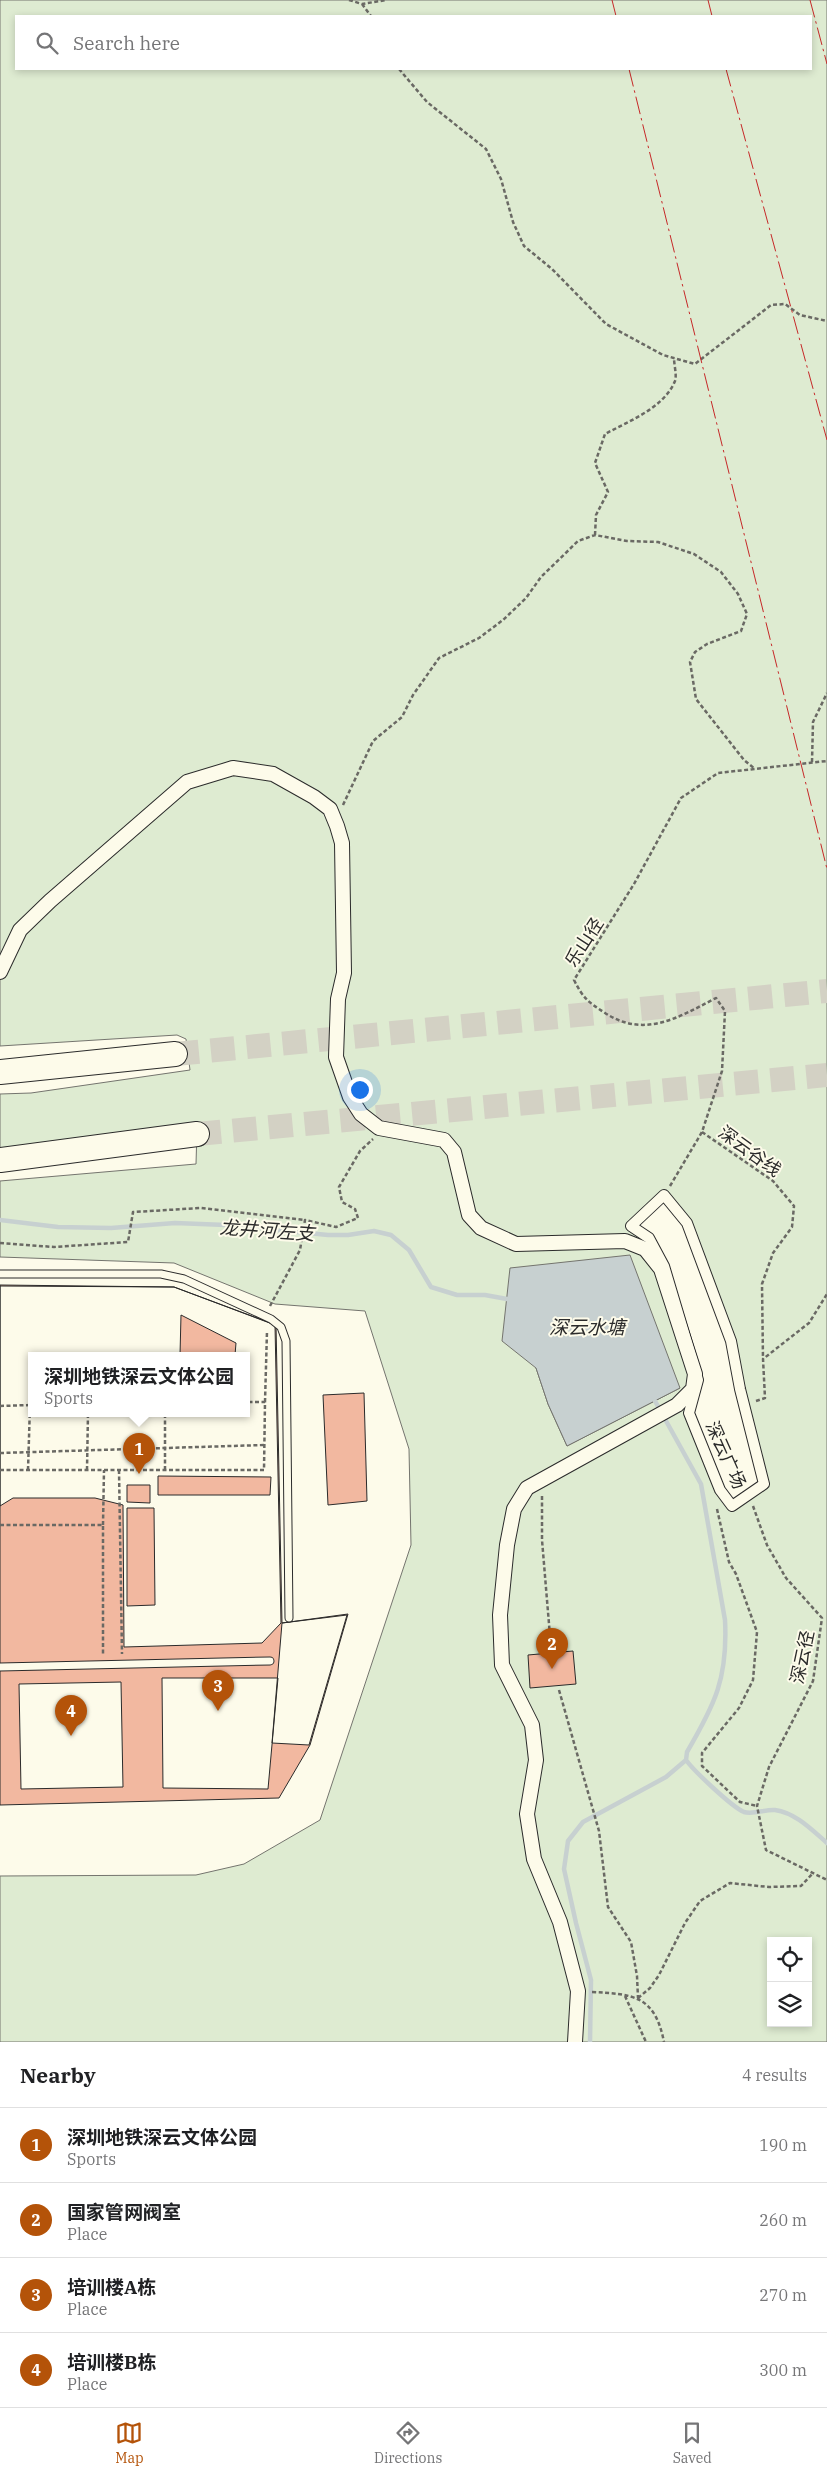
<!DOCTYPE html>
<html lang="en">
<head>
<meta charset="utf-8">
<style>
  :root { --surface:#fff; --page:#f2f2f2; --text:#202124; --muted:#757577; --line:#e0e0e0; --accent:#b45309 }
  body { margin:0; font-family:"IBM Plex Serif","Noto Sans SC",serif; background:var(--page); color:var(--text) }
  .controls { position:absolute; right:15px; bottom:15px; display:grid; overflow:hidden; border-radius:0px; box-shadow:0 2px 8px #0003 }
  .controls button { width:45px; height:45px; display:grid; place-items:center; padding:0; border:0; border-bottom:1px solid var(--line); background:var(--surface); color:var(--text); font:25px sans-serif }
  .you { position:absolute; left:359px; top:1089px; width:18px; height:18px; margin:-12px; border:4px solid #fff; border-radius:50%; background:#1a73e8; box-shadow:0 0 0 8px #1a73e833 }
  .badge { display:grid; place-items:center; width:32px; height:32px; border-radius:50%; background:var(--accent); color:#fff; font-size:16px; font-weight:700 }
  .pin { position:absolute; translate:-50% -41px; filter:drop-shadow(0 1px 2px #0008) }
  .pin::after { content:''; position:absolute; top:26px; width:18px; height:15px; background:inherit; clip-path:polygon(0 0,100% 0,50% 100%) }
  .popup { position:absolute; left:28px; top:1352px; width:222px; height:65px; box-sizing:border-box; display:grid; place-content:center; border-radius:0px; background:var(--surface); filter:drop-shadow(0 1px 4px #0005); font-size:16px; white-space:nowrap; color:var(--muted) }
  .popup b { font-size:19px; color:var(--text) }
  .popup::after { content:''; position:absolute; left:50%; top:100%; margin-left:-10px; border:10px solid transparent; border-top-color:var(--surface) }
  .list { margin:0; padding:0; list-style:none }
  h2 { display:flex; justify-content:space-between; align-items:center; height:65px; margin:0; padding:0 20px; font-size:21px }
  h2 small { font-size:16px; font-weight:400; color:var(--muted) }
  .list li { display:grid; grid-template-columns:32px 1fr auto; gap:15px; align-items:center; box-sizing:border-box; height:75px; padding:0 20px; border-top:1px solid var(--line) }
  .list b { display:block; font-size:19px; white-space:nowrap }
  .list p { margin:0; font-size:16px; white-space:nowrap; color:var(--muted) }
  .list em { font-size:16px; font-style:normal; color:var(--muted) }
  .icon { flex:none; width:28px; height:28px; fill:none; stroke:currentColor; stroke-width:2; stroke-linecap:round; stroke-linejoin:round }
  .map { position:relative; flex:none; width:827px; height:2042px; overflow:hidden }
  .search { position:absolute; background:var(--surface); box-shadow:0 2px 8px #0003; left:15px; right:15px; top:15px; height:55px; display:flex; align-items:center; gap:12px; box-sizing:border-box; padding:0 18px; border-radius:0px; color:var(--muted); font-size:19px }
  .sheet { height:365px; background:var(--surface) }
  nav { display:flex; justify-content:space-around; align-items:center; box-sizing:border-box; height:70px; border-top:1px solid var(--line); background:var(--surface); font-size:14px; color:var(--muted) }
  nav a { display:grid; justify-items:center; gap:2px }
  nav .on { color:var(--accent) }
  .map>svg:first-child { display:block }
  .green { fill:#deebd1; stroke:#74746e; fill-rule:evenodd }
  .water { fill:#c7d0d0; stroke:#74746e }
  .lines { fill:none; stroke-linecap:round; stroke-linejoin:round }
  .stream { stroke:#c7d0d0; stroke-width:4.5 }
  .building { fill:#f2b8a0; stroke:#2b2b2b; fill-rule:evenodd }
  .trunk-tunnel { stroke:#d3d1c4; stroke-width:24; stroke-dasharray:24 12; stroke-linecap:butt }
  .service-casing { stroke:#2b2b2b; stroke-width:9 }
  .pedestrian-casing { stroke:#2b2b2b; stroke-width:12 }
  .minor-casing { stroke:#2b2b2b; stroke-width:16 }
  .trunk-casing { stroke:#2b2b2b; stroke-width:26 }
  .path { stroke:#6a6964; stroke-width:2.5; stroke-dasharray:4 2.5; stroke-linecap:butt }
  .service { stroke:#fdfbea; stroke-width:7 }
  .pedestrian { stroke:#fdfbea; stroke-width:10 }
  .minor { stroke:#fdfbea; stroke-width:14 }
  .trunk { stroke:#fdfbea; stroke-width:24 }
  .power { stroke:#c62828; stroke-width:1; stroke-dasharray:18 4 2.5 4; stroke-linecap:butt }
  .labels { text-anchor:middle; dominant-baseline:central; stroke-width:4; stroke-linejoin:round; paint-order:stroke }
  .street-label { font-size:18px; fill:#2b2b2b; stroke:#fdfbea }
  .water-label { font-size:19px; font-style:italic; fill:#2b2b2b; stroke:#fdfbea }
</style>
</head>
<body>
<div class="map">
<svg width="827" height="2042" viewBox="0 0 827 2042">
  <rect width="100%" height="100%" fill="#fdfbea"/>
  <path class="green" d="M0 0H827V2042H0V1876L196 1875 244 1864 320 1820 411 1545 409 1449 365 1311 275 1304 174 1263 0 1257V1181L196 1164 197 1129 0 1151V1094L31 1093 190 1070 186 1039 177 1035 0 1046ZM16 16H811V69H16ZM665 1196 687 1223 731 1341 764 1484 732 1506 689 1413 698 1380 649 1238 631 1226ZM536 1368 680 1388 567 1446 548 1404ZM771 1941H808V2023H771Z"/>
  <path class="water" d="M630 1255 680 1388 567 1446 548 1404 536 1368 502 1341 510 1268Z"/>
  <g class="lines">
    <path class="stream" d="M0 1220 58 1227 111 1228 175 1223 226 1225 328 1235H348L374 1231 391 1235 409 1250 431 1287 457 1295H485L507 1299
      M655 1401 701 1484 725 1620C728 1678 715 1704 687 1752L686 1760C694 1771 732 1807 744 1812 753 1815 766 1809 775 1810 796 1813 812 1830 827 1843
      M590 2042 591 1980 576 1923 564 1869 568 1841 583 1822 666 1777 686 1760"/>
  </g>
  <path class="building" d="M0 1285 174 1287 276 1325 282 1623 348 1614 310 1745 279 1798 0 1805ZM32 1355H246V1413H32Z
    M0 1286 174 1287 275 1325 281 1623 262 1643 124 1647 123 1505 95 1498H13L0 1506ZM32 1355H246V1413H32Z
    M181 1315 236 1343 235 1355H180Z
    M364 1393 367 1501 328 1505 323 1395Z
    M158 1476 271 1477 270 1495H158Z
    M127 1485H150V1503L127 1502Z
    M127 1508H154L155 1605 127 1606Z
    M347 1615 309 1745 272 1743 282 1623Z
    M573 1651 576 1684 530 1688 528 1655Z
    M162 1678H278L268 1789 163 1788Z
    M121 1682 123 1787 21 1789 19 1684Z"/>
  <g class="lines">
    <path class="trunk-tunnel" d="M175 1054 827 991
      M197 1134 827 1075"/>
    <defs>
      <path id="service" d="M0 1274H161L184 1279 271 1319 281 1327 286 1341 289 1618
        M0 1667 270 1661"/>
      <path id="pedestrian" d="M664 1195 687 1223 731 1341 740 1389 764 1484 732 1506 720 1490 689 1413 698 1380 664 1266 649 1238 631 1226Z"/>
      <path id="minor" d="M0 972 20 930 50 901 187 782 233 768 273 774 314 797 330 809 337 826 342 843 344 973 338 999 336 1057 350 1097 361 1114 379 1128 444 1140 454 1152 469 1215 481 1228 516 1244 625 1241 645 1249 661 1269 695 1374 693 1389 677 1405 527 1488 514 1509 507 1545 500 1615 502 1665 532 1725 536 1760 527 1814 534 1859 560 1922 578 1991 575 2042"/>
      <path id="trunk" d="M0 1072 175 1054
        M0 1160 197 1134"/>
    </defs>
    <use href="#service" class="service-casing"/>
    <use href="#pedestrian" class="pedestrian-casing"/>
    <use href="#minor" class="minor-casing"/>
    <use href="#trunk" class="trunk-casing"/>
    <path class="path" d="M349 0 362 4 386 0
      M362 4 371 16
      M399 69 427 102 486 149 501 179 513 222 524 246 552 269 606 324 663 355 695 364 771 305 785 304 800 315 827 321
      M595 535 596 515 608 492 595 463 605 434C629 421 664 408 675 381 677 375 674 365 674 358
      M812 762 813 722 827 693
      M343 805 373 741 402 717 413 695 439 658 479 638 503 620 526 598 541 577 578 541 595 535 627 541 658 542 694 554 721 572 738 594 747 614 741 631 707 644 695 652 690 662 696 699 744 760 755 769
      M702 1132 773 1181 794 1206 792 1227 773 1253 762 1284 763 1359
      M670 1186 702 1132 722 1071 725 1011 716 998C679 1017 645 1039 605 1013 588 1002 583 998 574 980L634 884 681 798 718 773 827 761
      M0 1243 54 1247 128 1242 133 1212 201 1208 305 1220
      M270 1306 300 1250 305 1220 336 1227 358 1218 355 1209 342 1202 339 1187 360 1151 373 1139
      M756 1401 765 1398 763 1359 809 1323 827 1294
      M265 1402 267 1331
      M0 1406 31 1405
      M0 1453 264 1445
      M0 1470H264L265 1402H246
      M28 1470 30 1405
      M87 1470 88 1413
      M119 1470 122 1654
      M165 1470V1413
      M542 1496V1540L551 1648
      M753 1506 767 1545 786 1578 822 1618 813 1681 769 1767 757 1806 766 1850 827 1880
      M717 1509 729 1562 736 1574 757 1632 753 1680 739 1708 702 1753V1766L740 1802 757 1806
      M0 1525H103V1655
      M103 1525 104 1470
      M559 1690 599 1831 608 1907 631 1942 637 1976 638 1998
      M592 1992C634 1994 655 1996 664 2042
      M625 1996 646 2042
      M638 1998 650 1988 659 1975 685 1923 700 1901 730 1883 769 1887 801 1886 813 1873"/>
    <use href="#service" class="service"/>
    <use href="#pedestrian" class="pedestrian"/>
    <use href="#minor" class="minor"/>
    <use href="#trunk" class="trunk"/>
    <path class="power" d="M612 0 616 16
      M708 0 712 16
      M810 0 827 64
      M629 69 827 869
      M726 69 827 440"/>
  </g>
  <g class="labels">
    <g class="street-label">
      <text transform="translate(584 942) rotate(-57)">乐山径</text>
      <text transform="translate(750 1151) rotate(36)">深云谷线</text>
      <text transform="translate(726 1455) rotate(66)">深云广场</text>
      <text transform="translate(802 1657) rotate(-78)">深云径</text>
    </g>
    <g class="water-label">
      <text transform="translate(267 1230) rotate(4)">龙井河左支</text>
      <text x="587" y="1327">深云水塘</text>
    </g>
  </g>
</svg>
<div class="controls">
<button><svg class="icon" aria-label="locate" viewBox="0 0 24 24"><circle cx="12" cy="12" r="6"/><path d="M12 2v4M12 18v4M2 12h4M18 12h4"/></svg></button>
<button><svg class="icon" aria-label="layers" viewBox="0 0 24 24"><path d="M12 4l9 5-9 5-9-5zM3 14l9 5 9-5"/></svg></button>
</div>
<div class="you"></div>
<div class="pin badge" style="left:139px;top:1474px">1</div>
<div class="popup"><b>深圳地铁深云文体公园</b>Sports</div>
<div class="pin badge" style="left:552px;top:1669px">2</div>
<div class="pin badge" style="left:218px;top:1711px">3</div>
<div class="pin badge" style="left:71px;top:1736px">4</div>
<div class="search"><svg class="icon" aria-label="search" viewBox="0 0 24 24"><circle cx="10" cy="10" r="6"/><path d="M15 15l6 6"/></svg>Search here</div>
</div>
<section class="sheet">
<h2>Nearby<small>4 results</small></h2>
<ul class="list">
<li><span class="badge">1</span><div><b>深圳地铁深云文体公园</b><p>Sports</p></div><em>190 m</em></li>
<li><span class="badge">2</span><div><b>国家管网阀室</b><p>Place</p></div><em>260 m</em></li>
<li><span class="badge">3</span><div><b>培训楼A栋</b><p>Place</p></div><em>270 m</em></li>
<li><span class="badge">4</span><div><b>培训楼B栋</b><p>Place</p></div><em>300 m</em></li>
</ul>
</section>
<nav>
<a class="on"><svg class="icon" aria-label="map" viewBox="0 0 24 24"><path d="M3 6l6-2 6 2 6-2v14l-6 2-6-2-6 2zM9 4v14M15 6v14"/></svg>Map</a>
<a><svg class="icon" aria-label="directions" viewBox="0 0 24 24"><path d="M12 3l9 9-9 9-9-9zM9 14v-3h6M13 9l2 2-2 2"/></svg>Directions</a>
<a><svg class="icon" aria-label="saved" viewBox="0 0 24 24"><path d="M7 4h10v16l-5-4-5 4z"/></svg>Saved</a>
</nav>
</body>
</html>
